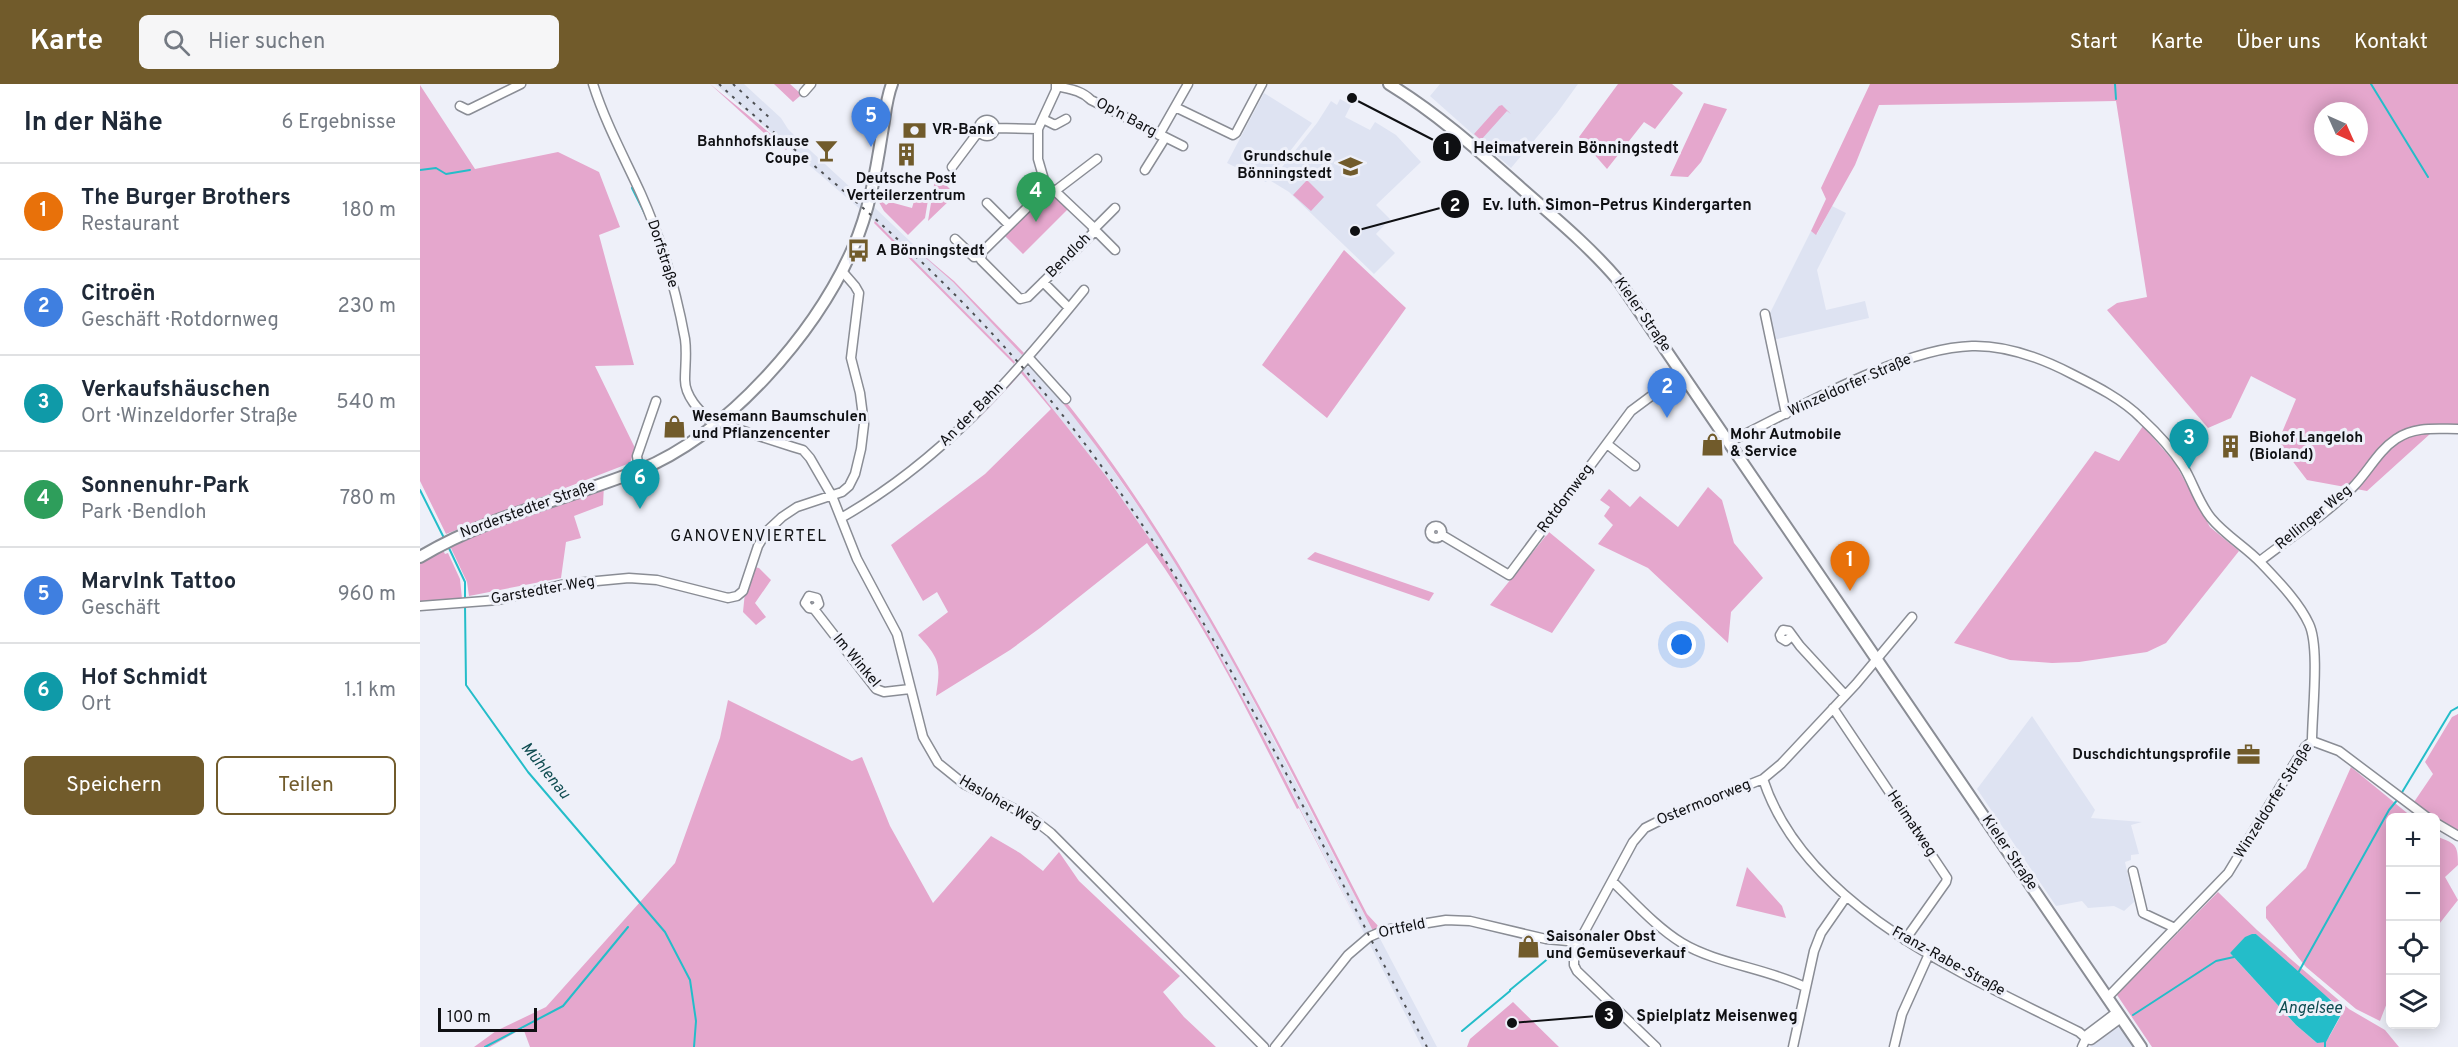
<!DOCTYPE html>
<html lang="de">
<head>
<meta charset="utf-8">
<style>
  :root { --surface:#fff; --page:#f6f6f7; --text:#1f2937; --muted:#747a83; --line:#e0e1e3; --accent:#715b2b }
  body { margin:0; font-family:Overpass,sans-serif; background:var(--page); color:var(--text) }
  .controls { position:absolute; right:18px; bottom:18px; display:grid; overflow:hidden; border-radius:9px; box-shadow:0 3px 15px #0003 }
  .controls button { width:54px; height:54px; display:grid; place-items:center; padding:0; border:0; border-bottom:2px solid var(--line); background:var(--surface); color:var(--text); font:30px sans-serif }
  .compass { position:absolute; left:1894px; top:18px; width:54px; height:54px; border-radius:50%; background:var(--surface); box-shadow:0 3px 15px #0003; rotate:135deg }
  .scale { position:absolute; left:18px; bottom:15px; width:99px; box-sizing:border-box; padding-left:6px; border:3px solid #0f1013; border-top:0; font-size:16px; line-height:21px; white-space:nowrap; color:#0f1013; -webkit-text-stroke:4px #eef0f9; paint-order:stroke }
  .you { position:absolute; left:1262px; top:561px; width:21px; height:21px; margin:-15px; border:4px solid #fff; border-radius:50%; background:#1a73e8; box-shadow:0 0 0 9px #1a73e833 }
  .badge { display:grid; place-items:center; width:39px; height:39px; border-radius:50%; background:var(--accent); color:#fff; font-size:20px; font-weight:700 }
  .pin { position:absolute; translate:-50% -50px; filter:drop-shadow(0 2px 3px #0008) }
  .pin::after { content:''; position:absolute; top:32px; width:21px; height:18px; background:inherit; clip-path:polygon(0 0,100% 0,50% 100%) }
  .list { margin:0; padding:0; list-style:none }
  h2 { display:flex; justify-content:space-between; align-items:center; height:78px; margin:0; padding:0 24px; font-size:26px }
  h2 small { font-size:20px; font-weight:400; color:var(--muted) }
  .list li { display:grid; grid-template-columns:39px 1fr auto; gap:18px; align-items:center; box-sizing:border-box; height:96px; padding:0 24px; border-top:2px solid var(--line) }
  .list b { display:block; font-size:22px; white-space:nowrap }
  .list p { margin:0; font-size:20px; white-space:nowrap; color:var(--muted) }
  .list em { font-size:20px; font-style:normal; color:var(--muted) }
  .actions { display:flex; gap:12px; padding:18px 24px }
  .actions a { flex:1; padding:14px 0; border:2px solid var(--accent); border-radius:9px; text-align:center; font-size:21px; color:var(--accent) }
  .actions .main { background:var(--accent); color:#fff }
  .icon { flex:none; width:33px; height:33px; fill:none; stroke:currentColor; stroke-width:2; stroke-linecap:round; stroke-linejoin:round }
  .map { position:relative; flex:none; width:2038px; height:963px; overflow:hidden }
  header { display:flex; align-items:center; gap:36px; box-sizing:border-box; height:84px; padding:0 30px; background:var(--accent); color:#fff }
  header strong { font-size:28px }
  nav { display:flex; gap:33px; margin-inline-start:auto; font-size:21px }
  .search { width:420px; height:54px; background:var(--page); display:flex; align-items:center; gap:15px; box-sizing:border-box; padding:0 21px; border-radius:9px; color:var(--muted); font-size:22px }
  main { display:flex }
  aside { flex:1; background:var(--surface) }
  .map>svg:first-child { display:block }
  .built { fill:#dee3f2 }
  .green { fill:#e5a7cd; fill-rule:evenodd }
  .water { fill:#24bdc9 }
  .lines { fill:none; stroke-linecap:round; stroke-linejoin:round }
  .stream { stroke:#24bdc9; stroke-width:2 }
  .minor-casing { stroke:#8a8d95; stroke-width:11 }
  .major-casing { stroke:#8a8d95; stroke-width:14 }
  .minor { stroke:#fff; stroke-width:8 }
  .major { stroke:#fff; stroke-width:10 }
  .rail { stroke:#4e5054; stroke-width:2; stroke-dasharray:3 6; stroke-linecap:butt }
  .labels { text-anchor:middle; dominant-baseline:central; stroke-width:6; stroke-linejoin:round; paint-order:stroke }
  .street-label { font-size:15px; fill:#0f1013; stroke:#eef0f9 }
  .poi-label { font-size:15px; font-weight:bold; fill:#0f1013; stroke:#eef0f9; text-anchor:start }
  .neighbourhood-label { font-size:16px; letter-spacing:1.5px; fill:#0f1013; stroke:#eef0f9 }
  .water-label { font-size:16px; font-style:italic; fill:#0e4b50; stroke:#eef0f9 }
  .leader { fill:none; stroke:#0f1013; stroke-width:2 }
  .callout-dot { fill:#0f1013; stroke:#eef0f9; stroke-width:2 }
  .mark-label { font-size:18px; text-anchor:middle; font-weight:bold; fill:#fff }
  .callout-label { font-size:16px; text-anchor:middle; font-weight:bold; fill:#0f1013; stroke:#eef0f9; stroke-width:6; stroke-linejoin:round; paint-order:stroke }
</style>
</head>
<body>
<header>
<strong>Karte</strong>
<div class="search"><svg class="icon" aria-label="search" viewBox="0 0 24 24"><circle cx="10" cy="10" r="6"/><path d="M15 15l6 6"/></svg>Hier suchen</div>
<nav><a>Start</a><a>Karte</a><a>Über uns</a><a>Kontakt</a></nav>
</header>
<main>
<aside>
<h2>In der Nähe<small>6 Ergebnisse</small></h2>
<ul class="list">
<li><span class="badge" style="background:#e8710a">1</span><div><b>The Burger Brothers</b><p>Restaurant</p></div><em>180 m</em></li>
<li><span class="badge" style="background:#3f7fe0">2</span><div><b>Citroën</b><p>Geschäft · Rotdornweg</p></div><em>230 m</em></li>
<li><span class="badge" style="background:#0f9aa8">3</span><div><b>Verkaufshäuschen</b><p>Ort · Winzeldorfer Straße</p></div><em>540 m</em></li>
<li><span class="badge" style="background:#2e9e5b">4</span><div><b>Sonnenuhr-Park</b><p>Park · Bendloh</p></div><em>780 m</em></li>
<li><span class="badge" style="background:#3f7fe0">5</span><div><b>MarvInk Tattoo</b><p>Geschäft</p></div><em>960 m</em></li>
<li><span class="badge" style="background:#0f9aa8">6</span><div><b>Hof Schmidt</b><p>Ort</p></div><em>1.1 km</em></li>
</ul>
<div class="actions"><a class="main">Speichern</a><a>Teilen</a></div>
</aside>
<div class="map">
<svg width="2038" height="963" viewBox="0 0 2038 963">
  <rect width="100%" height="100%" fill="#eef0f9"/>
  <path class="built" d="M295 0H324L361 34 368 45 379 56 444 116 441 126Z
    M1020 0H1158L1137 29 1091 84 1010 12Z
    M844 9 892 39 846 98 807 79Z
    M920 15 931 21 925 33 950 46 955 38 976 51 1001 78 956 121 970 135 956 150 975 169 954 190 869 108 851 97 897 39 911 17 917 21Z
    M1412 122 1426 129 1397 186 1406 226 1445 217 1449 234 1353 256 1348 233 1391 147 1397 150Z
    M454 123 533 198 602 271 595 278 451 134Z
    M612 282 663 343 752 471 797 547 953 847H956L1017 963H1002L839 643 789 552 743 474 686 392 601 285Z
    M1612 632 1675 726 1671 734 1722 738 1711 741 1719 770 1711 771V776L1705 778 1714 818 1704 827 1694 822 1668 824 1662 817 1636 822 1557 705Z
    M1700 940 1715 963H1670L1684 951Z"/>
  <path class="green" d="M290 0 368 64 366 66 345 50Z
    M354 0H370L380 9V12L373 18Z
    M1198 0H1252L1263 9 1235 45 1224 38 1187 85 1159 53Z
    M1450 0H2038V349L2010 350 1947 407 1887 396 1858 358 1876 315 1831 292 1811 334 1788 344 1687 226 1697 219 1727 213 1696 17 1459 21 1435 81 1396 151 1391 147 1406 115 1401 104ZM1903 27H1939V63H1903Z
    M0 1 55 85 138 68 179 88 200 143 179 151 214 281 175 282 215 364 210 379 26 450 0 397Z
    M1284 19 1307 25 1281 78 1268 93 1250 92Z
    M1082 21 1091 30 1087 27 1061 56 1054 50 1079 22Z
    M515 95 522 97 532 107 531 115 508 137Z
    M887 96 904 113 891 127 873 111Z
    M497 107 509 110 505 134 488 151 464 127 456 113 463 110 462 117 466 121 470 118 492 124Z
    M626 110H632L648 125 603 170 584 151Z
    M455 137 595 278 576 309 549 336 511 369 508 366C543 343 569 313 594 280L454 139Z
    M490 160 534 197 604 269 602 271 533 198Z
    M924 166 986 224 907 334 842 281Z
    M601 285 686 392 743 474 789 552 839 644 944 851 879 724 877 725C831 634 786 541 727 459L620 544 590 566 516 612C521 580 520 575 498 551L528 528 517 508 503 517 471 461 565 390 631 325 601 289C575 319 546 348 514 373L513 372 578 313Z
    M627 300 639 309C767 467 854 650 947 830L960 844 953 847C855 658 765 464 627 300Z
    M1723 342 1755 379 1790 443 1819 467 1746 559 1727 568 1659 578 1632 579 1590 576 1534 559 1675 367 1699 377Z
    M184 401 183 421 154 432 161 454 146 458 141 494 49 512 47 498 30 462 41 455Z
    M1288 403 1302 416 1314 459 1343 494 1311 528 1308 559 1228 484 1178 460 1193 441 1184 432 1190 423 1180 416 1189 405 1210 423 1220 412 1258 443Z
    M1129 448 1175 486 1132 549 1070 521Z
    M23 466 25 470 28 469 40 495 42 515 0 517V477Z
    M895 468 1014 509 1009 517 887 475Z
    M334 483 339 484 351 496 335 519 346 533 336 541 323 528 325 508Z
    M308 616 432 677 442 673 470 742 513 819 571 752 600 769 623 787 639 768 659 797 760 892 743 908 764 933 796 963H110L103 944 70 963H54L76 947 126 923 255 779 300 654Z
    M2038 630V748L1994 718 2013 690 2005 678 2032 633Z
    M1931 683 1992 733 1970 734V911L1960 937 1936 925 1886 883 1846 834V823L1886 784Z
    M2016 752C2035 760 2038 759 2038 781L2025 793 2038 816 2016 844Z
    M1327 783 1362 822 1366 834 1316 822Z
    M1798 808 1837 846 1929 925 1965 946 1979 963H1732L1697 911ZM1836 850C1854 869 1876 887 1895 904 1904 912 1916 917 1923 928L1909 953 1897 959 1876 941 1810 869Z
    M1093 918 1139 963H1047L1050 955Z"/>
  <path class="water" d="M1832 850H1836L1923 927 1906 958 1897 959 1876 941 1810 869 1825 853Z"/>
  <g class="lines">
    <path class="stream" d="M1695 0 1696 15
      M1951 0 2008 93
      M0 86 16 84 26 90 50 86
      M212 104 226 132
      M0 406 24 454
      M28 462 45 498V515
      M45 521 46 601 108 688 245 848 270 896 276 937 274 963
      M1981 710 2031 627 2038 623
      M1878 889 1969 726 1978 715
      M1090 906 1136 868
      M1713 931 1796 877 1814 873
      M1042 947 1090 907
      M1905 958V963
      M65 963 143 922 208 843"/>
    <defs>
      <path id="minor" d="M173 0C185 38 204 73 221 110 241 155 256 206 265 255 267 269 265 282 265 296 265 314 282 329 294 341
        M636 2C649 5 661 6 671 16L763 62
        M384 8 391 0
        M40 22 48 26 101 0
        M755 23 813 51 816 49 842 0
        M623 35 635 41 646 35
        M559 44a8 8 0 1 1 16 0a8 8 0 1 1-16 0Z
        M575 44 618 45
        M739 51 768 0
        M532 83 559 47
        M725 86 745 54
        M631 105 635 107 672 142 674 148 608 213 600 215 561 176 562 168 624 107Z
        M627 106 618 75V45L636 6V0
        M635 107 677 75
        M567 119 589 141
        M535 155 554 173 560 172
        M695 166 674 145 695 124
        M623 198 649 224
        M1345 230 1366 330
        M608 273 646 315
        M302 334 311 343 373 363 383 366 390 374 412 412 437 475 477 550 503 653 518 679 544 700 609 732 631 749 844 963
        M1309 358C1375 326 1480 264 1552 262 1586 261 1623 275 1652 290 1676 302 1702 315 1721 334 1735 347 1752 365 1763 382 1773 398 1778 418 1791 434 1806 452 1826 463 1841 479 1858 497 1879 518 1889 540 1900 563 1892 629 1892 657L1885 663 1876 677 1808 789 1687 914
        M1187 360 1215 382
        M219 386 217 372 236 317
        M421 434C521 377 592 295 664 206
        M1010 448a6 6 0 1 1 12 0a6 6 0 1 1-12 0Z
        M1022 451 1089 491 1211 327 1262 289
        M1840 477C1871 453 1905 431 1933 403 1948 388 1958 367 1976 355 1995 342 2016 345 2038 345
        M0 522 78 516 145 500 209 494 237 496 308 514 317 512 323 507 338 462 347 447 362 433 377 423 422 408 429 402 435 390 441 365 444 340 440 309 431 274 439 209 435 202 422 187
        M394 525 389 524 385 519 389 512 397 514 399 520 394 525 456 605 464 608 490 605
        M1372 552 1366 557 1361 554 1360 551 1363 546 1369 547 1380 562 1425 611
        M1413 624 1527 794 1526 798 1485 856
        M1892 657 1919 667 2008 734
        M1343 695C1385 824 1547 892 1659 948L1667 955
        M2016 739 2038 752
        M1713 787 1723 829 1755 844
        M1192 797C1214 818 1236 843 1262 859 1297 880 1346 884 1385 903
        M1667 955 1671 956 1701 934
        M855 963 928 871 949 853 965 846 1026 836 1050 837 1126 855 1159 858
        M1236 963 1157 887 1154 881V867L1213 758 1225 744 1243 735 1343 695 1361 680 1436 600 1492 533
        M1373 963 1394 867 1401 849 1426 813
        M1474 963 1482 930 1509 870
        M1662 963 1668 950 1697 928"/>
      <path id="major" d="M969 0C1018 30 1059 67 1102 105 1135 134 1169 162 1198 196L1721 963
        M0 473C68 432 147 415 220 386 308 350 395 250 433 164 449 128 456 88 462 49 465 33 466 15 472 0"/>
    </defs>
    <use href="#minor" class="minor-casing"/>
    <use href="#major" class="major-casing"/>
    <use href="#minor" class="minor"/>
    <use href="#major" class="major"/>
    <path class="rail" d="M299 0C337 36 379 68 419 103 497 170 571 243 636 323 792 515 891 746 1007 963
      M313 0 352 36"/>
  </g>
  <defs>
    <symbol id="bank-bare" viewBox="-9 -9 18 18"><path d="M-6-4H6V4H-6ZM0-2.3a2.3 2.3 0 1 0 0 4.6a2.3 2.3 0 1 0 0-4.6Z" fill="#715b2b" stroke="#eef0f9" stroke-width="2.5" paint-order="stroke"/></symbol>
    <symbol id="bar-bare" viewBox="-9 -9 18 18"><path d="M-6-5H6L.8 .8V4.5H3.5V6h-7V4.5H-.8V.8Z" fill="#715b2b" stroke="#eef0f9" stroke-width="2.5" paint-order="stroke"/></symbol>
    <symbol id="building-bare" viewBox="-9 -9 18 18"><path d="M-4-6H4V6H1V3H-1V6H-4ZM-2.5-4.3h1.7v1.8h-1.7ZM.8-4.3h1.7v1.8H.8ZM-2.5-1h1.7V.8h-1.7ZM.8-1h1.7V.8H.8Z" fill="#715b2b" stroke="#eef0f9" stroke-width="2.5" paint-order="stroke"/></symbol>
    <symbol id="school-bare" viewBox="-9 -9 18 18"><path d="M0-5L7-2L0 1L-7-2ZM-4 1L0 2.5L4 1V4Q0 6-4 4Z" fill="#715b2b" stroke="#eef0f9" stroke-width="2.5" paint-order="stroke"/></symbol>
    <symbol id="bus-bare" viewBox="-9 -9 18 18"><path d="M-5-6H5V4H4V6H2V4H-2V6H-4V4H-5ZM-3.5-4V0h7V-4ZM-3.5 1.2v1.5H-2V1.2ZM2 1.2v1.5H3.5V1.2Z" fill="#715b2b" stroke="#eef0f9" stroke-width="2.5" paint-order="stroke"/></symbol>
    <symbol id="shop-bare" viewBox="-9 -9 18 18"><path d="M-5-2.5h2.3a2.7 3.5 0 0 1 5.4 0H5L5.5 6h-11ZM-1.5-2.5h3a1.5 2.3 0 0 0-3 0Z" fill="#715b2b" stroke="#eef0f9" stroke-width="2.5" paint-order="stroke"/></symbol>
    <symbol id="office-bare" viewBox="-9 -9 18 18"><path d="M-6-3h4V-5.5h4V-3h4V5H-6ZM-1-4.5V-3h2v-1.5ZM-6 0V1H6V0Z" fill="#715b2b" stroke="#eef0f9" stroke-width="2.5" paint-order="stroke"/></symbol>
  </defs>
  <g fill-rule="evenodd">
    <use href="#bank-bare" x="478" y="30" width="33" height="33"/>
    <use href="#bar-bare" x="390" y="50" width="33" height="33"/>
    <use href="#building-bare" x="470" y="54" width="33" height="33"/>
    <use href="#school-bare" x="914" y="66" width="33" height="33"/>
    <use href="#bus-bare" x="422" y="150" width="33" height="33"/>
    <use href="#shop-bare" x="238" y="326" width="33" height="33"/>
    <use href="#shop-bare" x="1276" y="344" width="33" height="33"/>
    <use href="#building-bare" x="1794" y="346" width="33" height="33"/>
    <use href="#office-bare" x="1812" y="654" width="33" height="33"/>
    <use href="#shop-bare" x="1092" y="846" width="33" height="33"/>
  </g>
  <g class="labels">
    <g class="street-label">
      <text transform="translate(706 34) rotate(28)">Op'n Barg</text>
      <text transform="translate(242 170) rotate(72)">Dorfstraße</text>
      <text transform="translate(649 172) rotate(-45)">Bendloh</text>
      <text transform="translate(1222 231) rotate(55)">Kieler Straße</text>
      <text transform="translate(1430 302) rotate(-24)">Winzeldorfer Straße</text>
      <text transform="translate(552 331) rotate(-45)">An der Bahn</text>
      <text transform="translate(1146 415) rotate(-53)">Rotdornweg</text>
      <text transform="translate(108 426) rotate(-20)">Norderstedter Straße</text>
      <text transform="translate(1894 434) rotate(-39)">Rellinger Weg</text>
      <text transform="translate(123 507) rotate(-10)">Garstedter Weg</text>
      <text transform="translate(436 577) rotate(50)">Im Winkel</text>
      <text transform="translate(1854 717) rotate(-58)">Winzeldorfer Straße</text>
      <text transform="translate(580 719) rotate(30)">Hasloher Weg</text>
      <text transform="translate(1284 719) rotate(-22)">Ostermoorweg</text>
      <text transform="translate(1491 740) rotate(56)">Heimatweg</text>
      <text transform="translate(1589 769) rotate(56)">Kieler Straße</text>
      <text transform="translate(982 845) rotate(-12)">Ortfeld</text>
      <text transform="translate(1528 878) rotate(29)">Franz-Rabe-Straße</text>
    </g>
    <g class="poi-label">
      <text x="512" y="46">VR-Bank</text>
      <text x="389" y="58" text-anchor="end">Bahnhofsklause<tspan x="389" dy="17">Coupe</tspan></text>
      <text x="912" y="73" text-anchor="end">Grundschule<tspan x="912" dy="17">Bönningstedt</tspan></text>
      <text x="486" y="95" text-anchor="middle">Deutsche Post<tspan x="486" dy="17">Verteilerzentrum</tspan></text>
      <text x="456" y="167">A Bönningstedt</text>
      <text x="272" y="333">Wesemann Baumschulen<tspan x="272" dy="17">und Pflanzencenter</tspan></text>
      <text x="1310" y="351">Mohr Autmobile<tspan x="1310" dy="17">&amp; Service</tspan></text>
      <text x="1829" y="354">Biohof Langeloh<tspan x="1829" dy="17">(Bioland)</tspan></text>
      <text x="1811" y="671" text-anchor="end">Duschdichtungsprofile</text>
      <text x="1126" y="853">Saisonaler Obst<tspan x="1126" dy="17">und Gemüseverkauf</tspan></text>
    </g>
    <g class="neighbourhood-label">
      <text x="329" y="453">GANOVENVIERTEL</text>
    </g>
    <g class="water-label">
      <text transform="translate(125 687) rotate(51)">Mühlenau</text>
      <text x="1890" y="925">Angelsee</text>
    </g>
  </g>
  <path class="leader" d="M932 14L1027 63M935 147L1035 120M1092 939L1189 931"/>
  <g class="callout-dot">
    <circle cx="932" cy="14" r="6"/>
    <circle cx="935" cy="147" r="6"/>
    <circle cx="1092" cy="939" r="6"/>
    <circle cx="1027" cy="63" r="15"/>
    <circle cx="1035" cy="120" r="15"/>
    <circle cx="1189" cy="931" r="15"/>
  </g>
  <g class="mark-label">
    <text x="1027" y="70">1</text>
    <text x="1035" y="127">2</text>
    <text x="1189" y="937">3</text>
  </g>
  <g class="callout-label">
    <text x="1156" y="69">Heimatverein Bönningstedt</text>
    <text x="1197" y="126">Ev. luth. Simon–Petrus Kindergarten</text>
    <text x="1297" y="937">Spielplatz Meisenweg</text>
  </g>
</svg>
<div class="controls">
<button>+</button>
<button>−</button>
<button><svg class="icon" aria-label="locate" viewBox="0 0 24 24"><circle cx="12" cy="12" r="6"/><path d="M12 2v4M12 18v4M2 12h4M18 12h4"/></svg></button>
<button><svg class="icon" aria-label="layers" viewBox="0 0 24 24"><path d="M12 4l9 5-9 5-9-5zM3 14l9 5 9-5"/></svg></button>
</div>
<svg class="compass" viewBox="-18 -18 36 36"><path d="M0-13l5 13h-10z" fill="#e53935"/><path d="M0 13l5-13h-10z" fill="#747a83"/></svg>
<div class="scale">100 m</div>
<div class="you"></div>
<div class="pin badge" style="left:1430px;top:507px;background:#e8710a">1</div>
<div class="pin badge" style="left:1247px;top:334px;background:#3f7fe0">2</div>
<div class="pin badge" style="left:1769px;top:385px;background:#0f9aa8">3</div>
<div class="pin badge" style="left:616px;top:138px;background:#2e9e5b">4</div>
<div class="pin badge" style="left:451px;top:63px;background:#3f7fe0">5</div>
<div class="pin badge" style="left:220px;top:425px;background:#0f9aa8">6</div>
</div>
</main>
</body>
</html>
